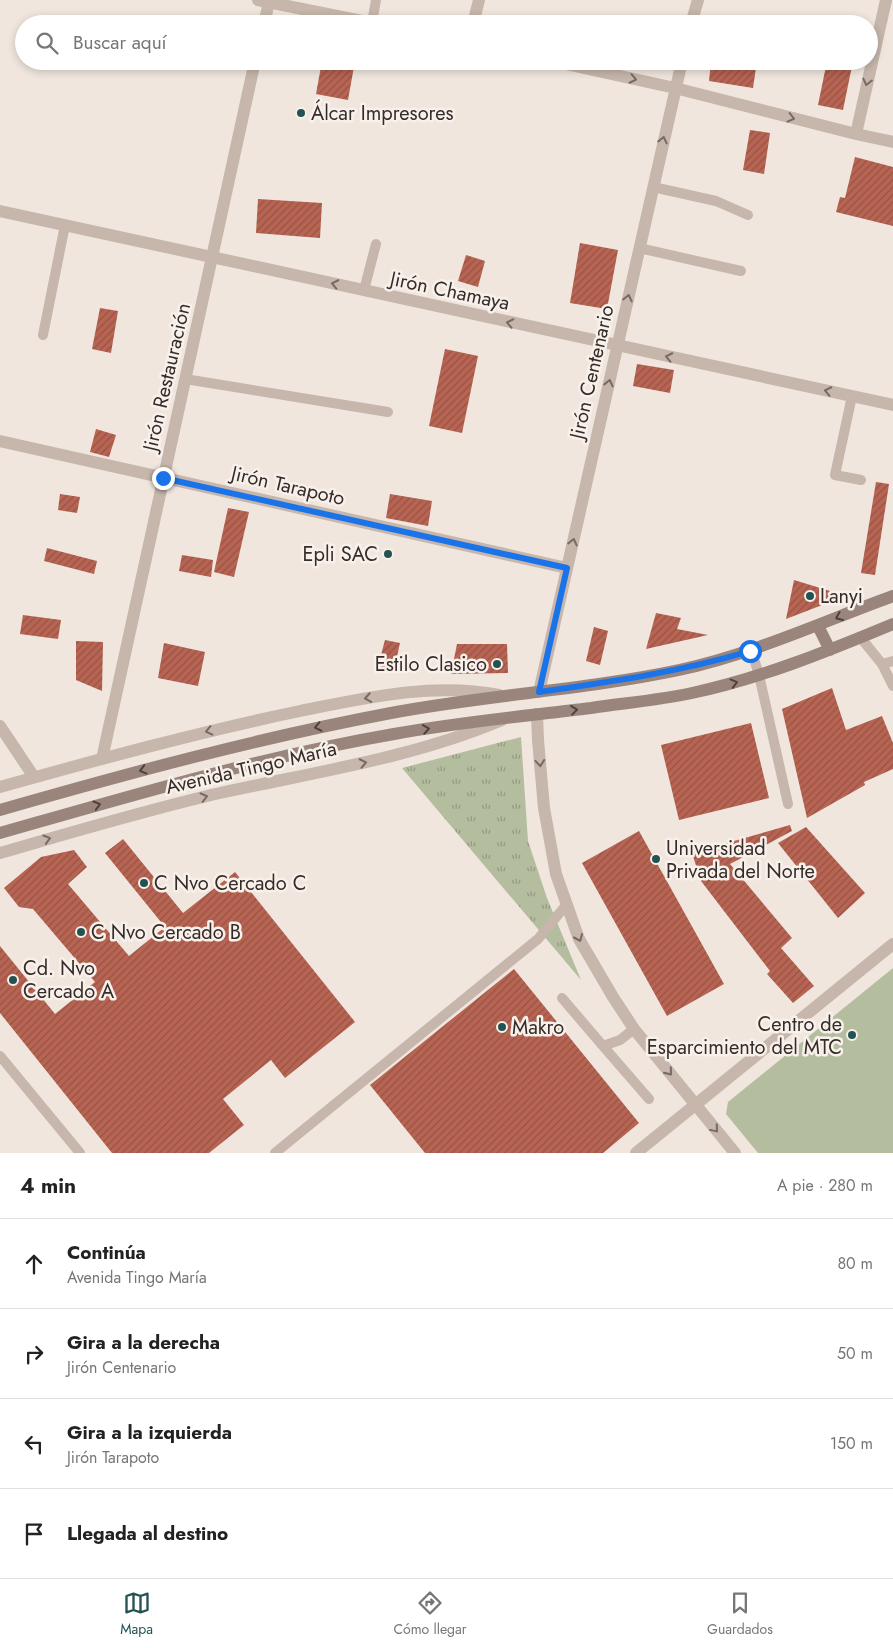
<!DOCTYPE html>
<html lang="es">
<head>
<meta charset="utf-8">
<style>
  :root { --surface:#fff; --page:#f6f6f6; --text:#222; --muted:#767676; --line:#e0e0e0; --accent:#235252 }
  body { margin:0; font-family:Jost,sans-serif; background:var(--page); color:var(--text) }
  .stop { position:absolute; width:15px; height:15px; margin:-11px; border:4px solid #1a73e8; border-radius:50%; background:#fff }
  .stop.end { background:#1a73e8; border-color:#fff; box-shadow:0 1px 5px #0008 }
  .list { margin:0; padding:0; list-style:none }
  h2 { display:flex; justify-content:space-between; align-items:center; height:65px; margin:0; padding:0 20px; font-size:21px }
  h2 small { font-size:16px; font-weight:400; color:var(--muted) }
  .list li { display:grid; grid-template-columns:32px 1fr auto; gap:15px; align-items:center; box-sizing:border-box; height:90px; padding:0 20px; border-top:1px solid var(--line) }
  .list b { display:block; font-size:19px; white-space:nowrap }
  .list p { margin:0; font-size:16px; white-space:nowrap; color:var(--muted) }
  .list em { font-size:16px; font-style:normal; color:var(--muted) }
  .icon { flex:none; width:28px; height:28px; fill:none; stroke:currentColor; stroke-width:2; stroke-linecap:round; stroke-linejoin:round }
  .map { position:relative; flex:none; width:893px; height:1153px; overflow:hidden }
  .search { position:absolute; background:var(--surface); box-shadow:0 2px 8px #0003; left:15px; right:15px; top:15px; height:55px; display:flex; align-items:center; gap:12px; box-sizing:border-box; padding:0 18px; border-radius:28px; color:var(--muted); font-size:19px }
  .sheet { height:425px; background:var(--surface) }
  nav { display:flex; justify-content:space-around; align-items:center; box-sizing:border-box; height:70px; border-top:1px solid var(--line); background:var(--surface); font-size:14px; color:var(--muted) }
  nav a { display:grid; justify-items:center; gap:2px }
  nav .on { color:var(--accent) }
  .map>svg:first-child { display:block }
  .grass { fill:url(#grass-tufts) }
  .pitch { fill:#b5bd9f }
  .building { fill:url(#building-hatch) }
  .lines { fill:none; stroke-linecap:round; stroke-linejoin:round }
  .service { stroke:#c6b6ab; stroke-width:10 }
  .minor { stroke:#c6b6ab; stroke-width:12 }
  .tertiary { stroke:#c6b6ab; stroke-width:12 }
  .secondary { stroke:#9a857d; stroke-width:12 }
  .oneway { stroke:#766a64 }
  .oneway2 { stroke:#4e423e }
  .route { stroke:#1a73e8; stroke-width:6 }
  .poi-dot { fill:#235252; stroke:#f8f0ea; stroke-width:2 }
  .labels { text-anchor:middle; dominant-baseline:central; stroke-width:5; stroke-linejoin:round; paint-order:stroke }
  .poi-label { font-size:20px; fill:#352c29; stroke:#f8f0ea; text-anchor:start }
  .street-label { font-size:20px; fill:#352c29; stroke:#f8f0ea }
</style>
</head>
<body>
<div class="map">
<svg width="893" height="1153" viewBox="0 0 893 1153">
  <defs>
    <pattern id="grass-tufts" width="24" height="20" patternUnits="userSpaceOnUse" patternTransform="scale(1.25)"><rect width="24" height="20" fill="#b5bd9f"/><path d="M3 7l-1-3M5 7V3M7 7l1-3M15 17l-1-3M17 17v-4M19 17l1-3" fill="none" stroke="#949a82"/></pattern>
    <pattern id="building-hatch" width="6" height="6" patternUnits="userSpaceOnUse" patternTransform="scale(1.25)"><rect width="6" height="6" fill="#b86453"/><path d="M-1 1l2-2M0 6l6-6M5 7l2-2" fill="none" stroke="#965345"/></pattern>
  </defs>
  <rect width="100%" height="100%" fill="#f0e6de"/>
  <path class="grass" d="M521 737 528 841 547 898 581 980 402 768Z"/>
  <path class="pitch" d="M893 968V1153H758L726 1114 728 1102Z"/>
  <path class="building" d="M322 61H355L348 100 316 94Z
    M711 61H757L753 88 709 81Z
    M827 61H853L843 110 818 105Z
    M750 130 770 133 764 174 743 170Z
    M855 157 893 167V226L836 212 840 197 845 198Z
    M258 199 322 203 320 238 256 233Z
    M580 243 618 250 607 309 570 303Z
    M466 255 485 261 478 287 458 281Z
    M100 308 118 311 111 353 92 349Z
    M445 349 478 356 462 433 429 426Z
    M637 364 674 370 670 393 633 386Z
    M96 429 116 435 109 457 90 452Z
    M876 482 889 484 875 575 861 573Z
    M60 494 80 497 77 513 58 510Z
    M390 494 432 501 428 526 386 518Z
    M228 508 249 512 234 577 214 572Z
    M47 548 97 561 94 574 44 561Z
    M182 555 213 560 211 577 179 571Z
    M794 580 830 591V602L786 619Z
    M656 613 681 618 677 629 708 635 646 649Z
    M23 615 61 620 58 639 20 634Z
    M594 627 608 631 600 665 586 661Z
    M385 640 400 643 394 670 378 666Z
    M76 641 103 642 102 691 76 680Z
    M164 643 205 652 198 686 158 678Z
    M457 644H507L508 673 451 674Z
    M832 688 846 730 882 716 893 743V769L864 782 865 785 807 818 782 709Z
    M751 723 769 798 679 820 661 745Z
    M790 825 792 831 730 864 792 938 781 948 814 986 793 1003 767 974 770 971 701 881 692 853Z
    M806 827 865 893 838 918 778 843Z
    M639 831 724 984 667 1016 582 863Z
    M123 839 183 913 235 872 355 1022 285 1078 271 1060 223 1099 244 1125 209 1153H112L0 1013V946L55 1014 95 982 33 909 19 907 4 888 41 857 74 850 87 867 68 884 129 956 165 927 105 853Z
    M514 969 639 1123 603 1153H425L370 1085Z"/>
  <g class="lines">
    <path class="service" d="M372 23 376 0
      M818 23 821 24
      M653 187 716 201 748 215
      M639 248 741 271
      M364 290 376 244
      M43 335 65 225
      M185 379 388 412
      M852 396 835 475 861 480
      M861 638 882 664 893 686
      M750 651 755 662 759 675 788 804
      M882 664 893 661
      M562 998 603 1046 620 1040 634 1029
      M603 1046 649 1099
      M0 1056 80 1153
      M275 1153 538 939 567 904"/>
    <path class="minor" d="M258 0 377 24
      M264 24 269 2
      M473 24 479 0
      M691 24 698 0
      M552 61 675 88 856 134 893 142
      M856 134 886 0
      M0 211 893 405
      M0 441 567 568
      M539 692 682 61
      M537 714 538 740 544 808 556 874 579 939 613 997 634 1029 735 1153
      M0 726 34 777
      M102 759 255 61
      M636 1153 893 944"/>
    <path class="tertiary" d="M0 787C100 759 199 732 300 711 365 698 433 682 499 695
      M0 853C73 832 146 810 220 793 315 772 412 758 502 720"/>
    <path class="secondary" d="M818 626 830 650
      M0 810C129 773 258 738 391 713 486 695 584 690 679 670 753 654 822 622 893 596
      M0 833C130 796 261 757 394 734 460 722 526 716 591 708 625 703 659 700 692 693 762 678 828 651 893 624"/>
  </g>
  <defs><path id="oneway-chevron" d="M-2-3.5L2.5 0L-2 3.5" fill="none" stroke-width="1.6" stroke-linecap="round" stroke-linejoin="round" transform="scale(1.25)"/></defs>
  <g class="oneway">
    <use href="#oneway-chevron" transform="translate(633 79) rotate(12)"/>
    <use href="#oneway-chevron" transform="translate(867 82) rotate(103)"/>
    <use href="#oneway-chevron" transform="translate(791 118) rotate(14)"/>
    <use href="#oneway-chevron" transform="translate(663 140) rotate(-77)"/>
    <use href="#oneway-chevron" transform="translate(335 284) rotate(-168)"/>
    <use href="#oneway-chevron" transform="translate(628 298) rotate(-77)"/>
    <use href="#oneway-chevron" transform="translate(510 323) rotate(-168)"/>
    <use href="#oneway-chevron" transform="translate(669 357) rotate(-168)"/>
    <use href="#oneway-chevron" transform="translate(609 383) rotate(-77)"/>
    <use href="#oneway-chevron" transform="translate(828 391) rotate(-168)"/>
    <use href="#oneway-chevron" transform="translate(573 542) rotate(-77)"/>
    <use href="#oneway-chevron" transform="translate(368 698) rotate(171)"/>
    <use href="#oneway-chevron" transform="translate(209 731) rotate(167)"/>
    <use href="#oneway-chevron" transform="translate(363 763) rotate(-12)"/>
    <use href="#oneway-chevron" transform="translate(540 763) rotate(85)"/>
    <use href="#oneway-chevron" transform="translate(204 797) rotate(-14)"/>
    <use href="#oneway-chevron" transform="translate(47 839) rotate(-16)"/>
    <use href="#oneway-chevron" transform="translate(579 938) rotate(66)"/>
    <use href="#oneway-chevron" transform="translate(669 1072) rotate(51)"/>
    <use href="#oneway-chevron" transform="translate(715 1129) rotate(50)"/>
  </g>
  <g class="oneway2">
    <use href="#oneway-chevron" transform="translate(839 617) rotate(157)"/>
    <use href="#oneway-chevron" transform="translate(734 683) rotate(-15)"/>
    <use href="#oneway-chevron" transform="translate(574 710) rotate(-7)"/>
    <use href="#oneway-chevron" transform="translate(318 727) rotate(168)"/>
    <use href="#oneway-chevron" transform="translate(426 729) rotate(-9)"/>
    <use href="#oneway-chevron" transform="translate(143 770) rotate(165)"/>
    <use href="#oneway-chevron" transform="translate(97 805) rotate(-16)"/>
  </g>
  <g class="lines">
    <path class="route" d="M163 478 567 568 539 692C610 682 680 672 750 651"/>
  </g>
  <g class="poi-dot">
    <circle cx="301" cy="113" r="5"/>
    <circle cx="388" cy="554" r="5"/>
    <circle cx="810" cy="596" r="5"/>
    <circle cx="497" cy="664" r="5"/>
    <circle cx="656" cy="859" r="5"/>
    <circle cx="144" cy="883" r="5"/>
    <circle cx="81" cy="932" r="5"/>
    <circle cx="13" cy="980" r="5"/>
    <circle cx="502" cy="1027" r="5"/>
    <circle cx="852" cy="1035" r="5"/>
  </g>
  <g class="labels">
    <g class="poi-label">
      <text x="311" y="113">Álcar Impresores</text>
      <text x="378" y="554" text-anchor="end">Epli SAC</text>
      <text x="820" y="596">Lanyi</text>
      <text x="487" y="664" text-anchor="end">Estilo Clasico</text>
      <text x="666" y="848">Universidad<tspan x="666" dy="23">Privada del Norte</tspan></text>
      <text x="154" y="883">C Nvo Cercado C</text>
      <text x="91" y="932">C Nvo Cercado B</text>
      <text x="23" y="968">Cd. Nvo<tspan x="23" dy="23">Cercado A</tspan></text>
      <text x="842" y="1024" text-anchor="end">Centro de<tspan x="842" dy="23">Esparcimiento del MTC</tspan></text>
      <text x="512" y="1027">Makro</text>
    </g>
    <g class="street-label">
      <text transform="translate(450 291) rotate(12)">Jirón Chamaya</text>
      <text transform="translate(592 372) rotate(-77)">Jirón Centenario</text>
      <text transform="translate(167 377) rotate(-77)">Jirón Restauración</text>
      <text transform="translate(288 486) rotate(13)">Jirón Tarapoto</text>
      <text transform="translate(251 768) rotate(-13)">Avenida Tingo María</text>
    </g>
  </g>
</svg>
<div class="stop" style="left:750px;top:651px"></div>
<div class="stop end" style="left:163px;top:478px"></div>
<div class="search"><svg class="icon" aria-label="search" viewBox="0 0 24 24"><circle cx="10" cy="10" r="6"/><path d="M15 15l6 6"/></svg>Buscar aquí</div>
</div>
<section class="sheet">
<h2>4 min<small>A pie · 280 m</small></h2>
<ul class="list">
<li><svg class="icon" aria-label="ahead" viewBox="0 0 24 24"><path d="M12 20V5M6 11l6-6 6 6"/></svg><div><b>Continúa</b><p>Avenida Tingo María</p></div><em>80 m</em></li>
<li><svg class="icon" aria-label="right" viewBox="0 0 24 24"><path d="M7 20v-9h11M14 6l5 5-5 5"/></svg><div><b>Gira a la derecha</b><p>Jirón Centenario</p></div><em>50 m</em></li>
<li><svg class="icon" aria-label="left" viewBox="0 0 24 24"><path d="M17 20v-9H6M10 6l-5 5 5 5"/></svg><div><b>Gira a la izquierda</b><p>Jirón Tarapoto</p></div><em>150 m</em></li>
<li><svg class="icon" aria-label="arrive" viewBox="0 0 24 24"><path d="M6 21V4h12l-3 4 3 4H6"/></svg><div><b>Llegada al destino</b></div></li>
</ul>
</section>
<nav>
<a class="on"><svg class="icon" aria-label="map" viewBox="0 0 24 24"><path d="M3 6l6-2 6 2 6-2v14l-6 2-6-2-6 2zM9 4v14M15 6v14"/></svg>Mapa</a>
<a><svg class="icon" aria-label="directions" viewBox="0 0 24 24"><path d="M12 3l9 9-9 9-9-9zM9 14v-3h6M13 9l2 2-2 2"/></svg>Cómo llegar</a>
<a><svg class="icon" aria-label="saved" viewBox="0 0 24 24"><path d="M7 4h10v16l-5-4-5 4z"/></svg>Guardados</a>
</nav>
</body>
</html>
